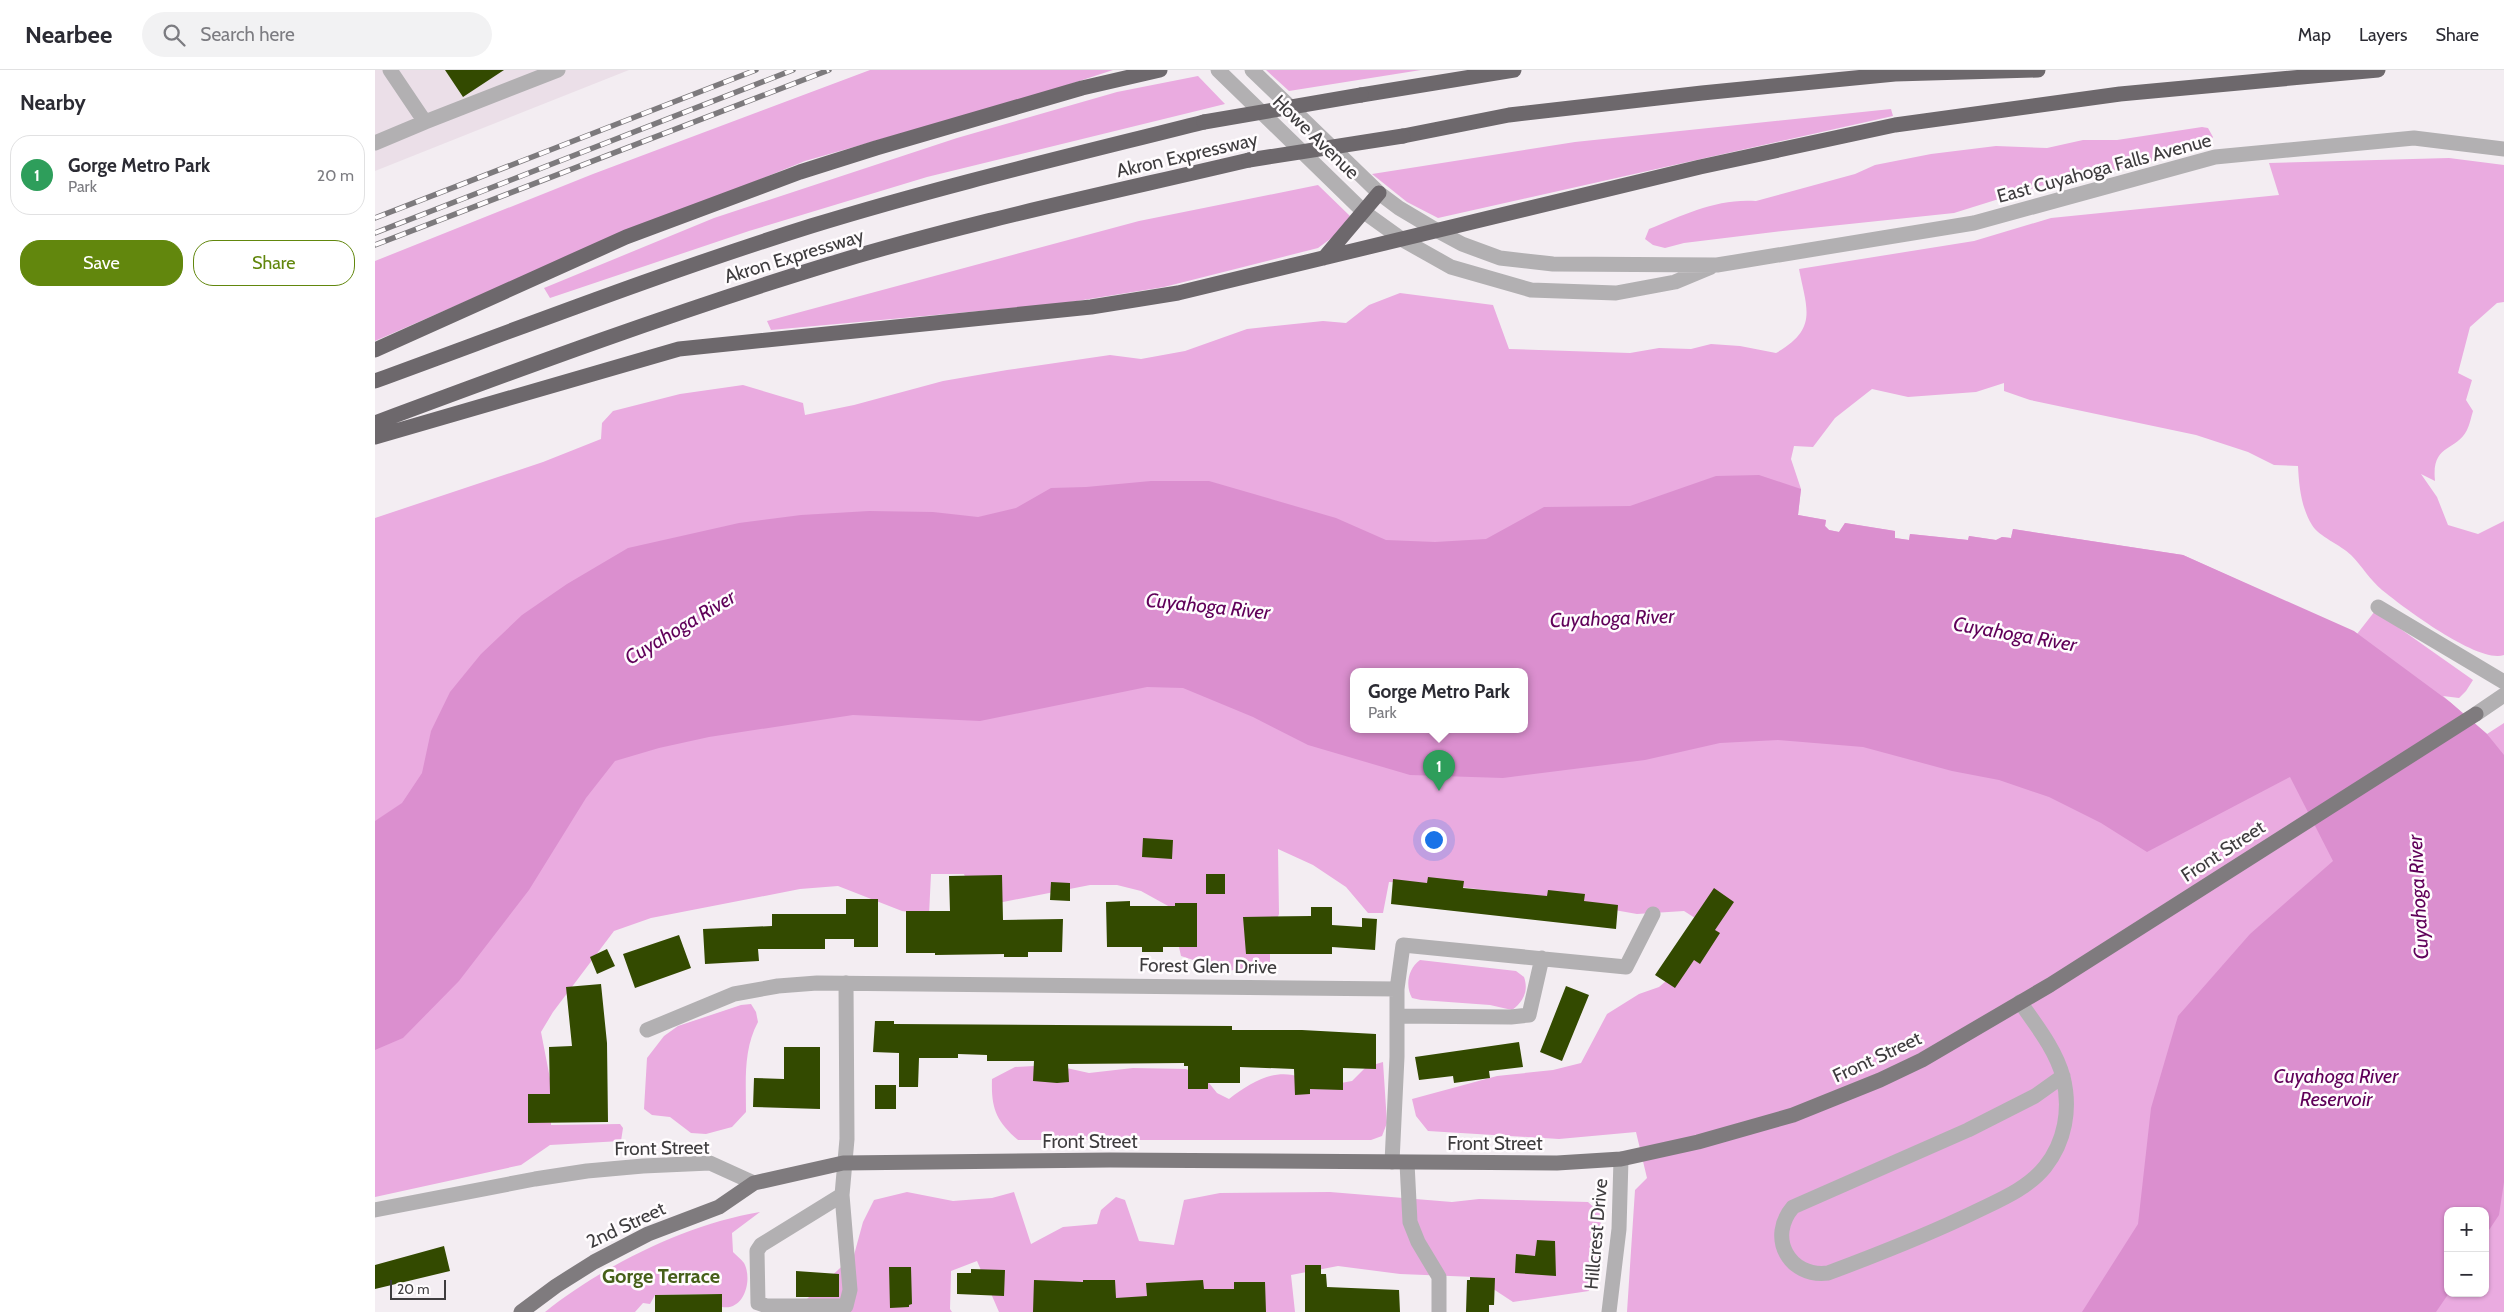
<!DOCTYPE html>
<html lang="en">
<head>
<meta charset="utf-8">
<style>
  :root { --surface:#fff; --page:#f2f2f3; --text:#2b2b33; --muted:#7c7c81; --line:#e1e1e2; --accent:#62870d }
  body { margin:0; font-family:Cabin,sans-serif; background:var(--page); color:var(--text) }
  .controls { position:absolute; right:15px; bottom:15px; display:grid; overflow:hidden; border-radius:10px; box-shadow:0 1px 4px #0004 }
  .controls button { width:45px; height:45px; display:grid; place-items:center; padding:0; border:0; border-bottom:1px solid var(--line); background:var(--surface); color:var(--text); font:25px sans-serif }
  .scale { position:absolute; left:15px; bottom:12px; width:56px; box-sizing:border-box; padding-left:5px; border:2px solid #3e3c3e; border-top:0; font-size:14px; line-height:18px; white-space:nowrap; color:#3e3c3e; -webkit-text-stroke:4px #fffcfe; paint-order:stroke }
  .you { position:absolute; left:1058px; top:769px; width:18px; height:18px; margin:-12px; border:4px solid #fff; border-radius:50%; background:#1a73e8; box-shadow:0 0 0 8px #1a73e833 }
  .badge { display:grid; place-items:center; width:32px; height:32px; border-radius:50%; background:var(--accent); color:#fff; font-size:16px; font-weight:700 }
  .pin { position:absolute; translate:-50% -41px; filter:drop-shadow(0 1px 2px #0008) }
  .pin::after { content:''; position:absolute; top:26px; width:18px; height:15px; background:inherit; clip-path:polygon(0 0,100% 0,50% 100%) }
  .popup { position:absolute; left:975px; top:598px; width:178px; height:65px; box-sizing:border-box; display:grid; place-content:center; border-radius:10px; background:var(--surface); filter:drop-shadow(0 1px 4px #0005); font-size:16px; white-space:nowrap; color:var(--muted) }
  .popup b { font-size:19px; color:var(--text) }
  .popup::after { content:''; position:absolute; left:50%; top:100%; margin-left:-10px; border:10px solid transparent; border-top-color:var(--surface) }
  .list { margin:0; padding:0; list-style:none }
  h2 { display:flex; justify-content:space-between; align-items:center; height:65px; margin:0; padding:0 20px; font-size:21px }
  h2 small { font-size:16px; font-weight:400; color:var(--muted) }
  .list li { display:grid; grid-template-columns:32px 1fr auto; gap:15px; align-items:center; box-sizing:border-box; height:80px; margin:0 10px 10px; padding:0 10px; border:1px solid var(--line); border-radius:20px }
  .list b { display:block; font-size:19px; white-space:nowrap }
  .list p { margin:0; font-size:16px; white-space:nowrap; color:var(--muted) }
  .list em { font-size:16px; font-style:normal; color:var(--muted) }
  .actions { display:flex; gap:10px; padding:15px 20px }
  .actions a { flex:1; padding:11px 0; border:1px solid var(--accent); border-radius:20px; text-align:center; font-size:18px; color:var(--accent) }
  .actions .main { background:var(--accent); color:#fff }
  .icon { flex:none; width:28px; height:28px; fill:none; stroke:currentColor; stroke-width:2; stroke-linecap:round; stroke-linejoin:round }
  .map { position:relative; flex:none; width:2129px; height:1242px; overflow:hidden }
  header { display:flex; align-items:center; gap:30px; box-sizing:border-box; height:70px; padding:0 25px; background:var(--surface); border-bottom:1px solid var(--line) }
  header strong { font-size:24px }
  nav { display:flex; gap:28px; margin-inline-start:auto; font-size:18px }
  .search { width:350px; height:45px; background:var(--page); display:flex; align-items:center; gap:12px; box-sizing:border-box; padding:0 18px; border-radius:28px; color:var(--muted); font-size:19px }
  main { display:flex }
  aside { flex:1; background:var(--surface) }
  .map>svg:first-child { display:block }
  .built { fill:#ebdfe8 }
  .green { fill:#eaabe0; fill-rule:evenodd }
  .water { fill:#db8fcf; fill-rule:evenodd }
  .building { fill:#334a00 }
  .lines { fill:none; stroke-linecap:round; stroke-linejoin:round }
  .minor { stroke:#b2b0b2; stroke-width:15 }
  .major { stroke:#7f7b7e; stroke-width:15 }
  .highway { stroke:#6d686c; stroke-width:15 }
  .rail-casing { stroke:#7d7a7d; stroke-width:5.5 }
  .rail { stroke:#fffcfe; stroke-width:4; stroke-dasharray:11; stroke-linecap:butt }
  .highway-bridge { stroke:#6d686c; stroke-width:15 }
  .labels { text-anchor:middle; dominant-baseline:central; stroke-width:5; stroke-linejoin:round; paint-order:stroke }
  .street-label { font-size:19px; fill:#3e3c3e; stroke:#fffcfe }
  .water-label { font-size:20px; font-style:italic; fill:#600059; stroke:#fffcfe }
  .neighbourhood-label { font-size:20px; font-weight:bold; fill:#465f19; stroke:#fffcfe }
</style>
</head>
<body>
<header>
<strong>Nearbee</strong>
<div class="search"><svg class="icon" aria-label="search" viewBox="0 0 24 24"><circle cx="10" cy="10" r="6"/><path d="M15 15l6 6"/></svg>Search here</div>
<nav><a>Map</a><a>Layers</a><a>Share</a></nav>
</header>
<main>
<aside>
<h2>Nearby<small></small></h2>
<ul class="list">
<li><span class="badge" style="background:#2e9e5b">1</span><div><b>Gorge Metro Park</b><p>Park</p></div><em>20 m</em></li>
</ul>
<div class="actions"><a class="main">Save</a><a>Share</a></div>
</aside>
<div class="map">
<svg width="2129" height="1242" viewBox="0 0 2129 1242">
  <rect width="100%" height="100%" fill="#f3edf2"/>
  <path class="built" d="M0 0H254L0 101Z"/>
  <path class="green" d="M495 0H738L674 21 430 91 165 199 0 271V191L218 104Z
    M891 0H1046L914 21Z
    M823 6 850 34 552 107 374 161 175 228 169 218 339 148 582 68 742 22Z
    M1516 39 1518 46 1063 148 1032 132 997 104 1200 72Z
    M1827 57 1833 58 1838 67 1834 73 1773 93 1665 116 1579 143 1399 162 1309 173 1290 178 1278 175 1270 169 1274 159C1308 145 1343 128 1381 131L1480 104 1500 95 1556 84 1621 76 1672 78 1708 70H1742Z
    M2074 88 2129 95V232L2122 233 2095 257 2083 303 2097 310 2091 330 2098 341C2096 347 2095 354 2092 360 2081 382 2056 373 2060 411L2046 404 2062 427 2073 455 2103 464 2129 451V585C2103 594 2028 537 2007 520 1995 510 1987 496 1976 485 1966 475 1943 466 1937 455 1926 437 1924 416 1923 396L1899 395 1873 382 1821 365 1655 330 1629 321V313L1601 322 1533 327 1497 319 1460 348 1438 377 1419 376 1416 389 1426 419 1423 445 1451 450 1450 456 1454 460 1464 462 1470 453 1520 461V468L1534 470 1535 464 1593 470 1594 466 1621 470 1627 467 1636 468 1638 459 1808 485 1982 564 2000 541 2098 610 2091 621 2084 628 2068 626 2112 664 2129 653V1242H1252L1260 1120 1272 1108 1261 1062 1184 1069 1053 1061 1041 1046 1037 1029 1122 1006 1178 1000 1206 993 1232 944 1264 924 1284 917 1297 906 1320 848 1309 841 1262 844 1160 826 1069 815 1014 812 1008 843H993L971 817 938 795 903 779 904 844 895 868V895L852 901 806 886 795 837 766 821 742 815H715L623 833 597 825 589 804H556L554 845 527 841 463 816 425 819 276 848 239 861 178 942 166 962 177 1019 176 1055 245 1054 248 1058 246 1071 175 1075 146 1095 0 1127V448L168 392 226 369 227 353 238 341 305 324 368 315 428 333 430 345 479 335 568 311 632 300 735 285 766 289 810 281 872 259 948 251 971 253 994 235 1025 223 1118 235 1134 279 1255 283 1284 278 1316 279 1336 274 1365 276 1401 283C1443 259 1432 240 1424 199L1599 171 1676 148 1904 125 1894 93ZM979 602H1149V660H979ZM2073 1141H2110V1223H2073Z
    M943 115 975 146 962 164 943 178 789 217 683 234 396 260 392 251 764 151Z
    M1045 890 1141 901 1149 907C1154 921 1148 932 1137 940L1115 935 1046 930 1037 928C1030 915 1033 899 1045 890Z
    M376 934 381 942 383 952C368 980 371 1011 371 1042L357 1057 331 1064 316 1063 295 1047 277 1045 269 1039 272 988 289 966 303 956 366 935Z
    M1008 992 1012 1053 1007 1066 996 1070H643C621 1051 616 1038 617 1009L640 997 678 995 714 1003 758 998 811 999 830 1008 842 1023 854 1029C884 1006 911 993 944 1017L977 1011 991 997Z
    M532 1122 578 1131 617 1128 639 1122 656 1174 688 1157 722 1154 726 1140 741 1127 750 1130 764 1171 799 1175 809 1130 845 1123 955 1122 1077 1132 1104 1129 1213 1132 1226 1144 1225 1170 1214 1221 1138 1232 1100 1207 1025 1204 963 1196 916 1205 920 1242H624L602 1191 576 1201 575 1239 577 1242H418L479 1185 488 1152 499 1130Z
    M385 1142 357 1163 358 1182C361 1185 366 1189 369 1193 378 1210 369 1241 347 1237V1224L280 1225 275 1234 268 1233 260 1242H170C227 1196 312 1154 385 1142Z"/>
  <path class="water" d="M1384 405 1426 419 1423 445 1451 450 1450 456 1454 460 1464 462 1470 453 1520 461V468L1534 470 1535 464 1593 470 1594 466 1621 470 1627 467 1636 468 1638 459 1808 485 1979 561 2075 632 2112 664 2129 685V1112L2124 1145 2110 1166V1141H2073L2074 1223 2061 1242H1707L1763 1154 1776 1038 1803 946 1875 864 1958 791 1915 707 1772 782 1726 753 1674 727 1624 710 1577 701 1488 677 1403 670 1345 673 1270 690 1128 708 1035 705 933 675 878 647 808 618 772 617 605 651 478 645 334 667 284 678 240 691 211 728 154 820 84 911 28 968 0 980V751L27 733 47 703 56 661 75 622 106 584 147 545 192 514 253 478 364 453 426 445 494 441 558 442 603 447 641 438 676 418 711 417 776 411H834L961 448 1011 470 1060 472 1111 469 1169 437 1255 436 1341 406ZM979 602H1149V660H979Z"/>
  <path class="building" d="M70 0H129L88 27Z
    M768 768 798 770 797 789 767 787Z
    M831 804H850V824H831Z
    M627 805 628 850 688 849 687 882H653V887H629V884L560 885V883H531V841H575L574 806Z
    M1053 807 1089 811 1088 818 1172 826 1173 820 1210 824 1209 831 1243 835 1241 859 1016 834 1018 809 1052 813Z
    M676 812 695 813V831L675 830Z
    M1339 818 1359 832 1340 860 1345 863 1325 894 1319 890 1300 918 1280 905Z
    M471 829H503V877H479V869H450V879H383L384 891 330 894 328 859 397 856V844H471Z
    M755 831V836H800V833H822V877H788V882H767V877H732L731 832Z
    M936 837H957V855L987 857V848L1002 849 1000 880 957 877V884H871L868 847 936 846Z
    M304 865 316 898 260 918 248 884Z
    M232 879 240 896 222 904 215 887Z
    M226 914 232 973 233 1052 153 1053V1024H175L174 977 197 976 191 917Z
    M1191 916 1214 925 1187 991 1165 982Z
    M500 951H519V954L857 956V960H927L1001 964V999L968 998V1020L935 1019V1024L920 1025 919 999 865 997V1013H833V1019H813V996H809V993L693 994 694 1012 682 1013 658 1011 659 991H612V985L583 984V988H544L543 1017H524V983L498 982Z
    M1144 972 1148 997 1114 1001 1115 1008 1079 1013 1078 1006 1044 1010 1040 987Z
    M409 977H445V1039L378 1037 379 1008 409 1009Z
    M500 1015H521V1039H500Z
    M1162 1170 1180 1171 1181 1206 1140 1203 1141 1184 1160 1186Z
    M69 1176 75 1201 0 1219V1195Z
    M930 1195H946V1204H951L952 1217 1024 1220 1025 1242H930Z
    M514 1197H536L537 1234 534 1235V1237L515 1238Z
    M596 1199 630 1200 629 1226 582 1224V1203H596Z
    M421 1201 464 1204V1227H421Z
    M1095 1207 1120 1208 1119 1235H1114V1242H1091L1092 1210H1095Z
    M659 1210 708 1212V1210H740L741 1228 772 1226 771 1213 828 1210 829 1219H859V1212H890L891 1242H658Z
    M347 1224V1242H280V1225Z"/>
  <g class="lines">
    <path class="minor" d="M15 0 50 52 183 0
      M843 0 989 142 1028 170 1076 197 1156 220 1241 223 1300 212 1336 197
      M877 0 1004 123 1024 138 1061 160 1087 174 1125 188 1178 194 1342 195 1599 153 1840 87 2039 68 2129 79
      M0 73 50 52
      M2003 537 2129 612
      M2101 644 2129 625
      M1022 919 1028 875 1251 897 1278 844
      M1645 932C1661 955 1681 980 1688 1007 1696 1039 1690 1072 1670 1097 1653 1118 1627 1129 1604 1140 1555 1164 1504 1184 1453 1203 1414 1208 1392 1167 1418 1137L1593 1060 1660 1026 1688 1006
      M1022 946 1136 947 1154 945 1167 888
      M272 960 359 924 403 916 442 913 1022 919V987L1017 1092
      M1032 1093 1035 1152 1043 1172 1064 1207V1242
      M467 1125 475 1220 471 1236H392L383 1233 382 1181 386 1175 467 1125 472 1069 471 913
      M0 1140 160 1109 212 1101 268 1096 335 1093 379 1113
      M1234 1242 1244 1159 1246 1089"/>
    <path class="major" d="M146 1242 181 1216 219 1192 273 1164 344 1137 379 1113 468 1093 735 1090 1182 1093 1246 1089 1323 1072 1418 1045 1505 1010 1547 990 1675 915 2101 644"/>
    <path class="highway" d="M986 25 1139 0
      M1028 66 1134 45 1327 23 1520 4 1663 0
      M949 188 1004 123
      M0 280 251 167 425 102 501 78 707 18 785 0
      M0 311C145 258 289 202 436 156 566 116 698 85 829 52
      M0 353C150 297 302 241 455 194 593 152 734 123 874 90
      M0 367 304 279 716 237 803 223 1325 97 1520 55 1745 24 2003 0"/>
    <defs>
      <path id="rail" d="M0 148 381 0
        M0 163 418 0
        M0 175 454 0"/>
    </defs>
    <use href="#rail" class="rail-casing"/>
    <use href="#rail" class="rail"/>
    <path class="highway-bridge" d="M829 52 986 25
      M874 90 1028 66"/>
  </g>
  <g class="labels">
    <g class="street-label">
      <text transform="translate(941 67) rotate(44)">Howe Avenue</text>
      <text transform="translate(812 85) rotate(-13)">Akron Expressway</text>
      <text transform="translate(1729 98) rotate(-15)">East Cuyahoga Falls Avenue</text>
      <text transform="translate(419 186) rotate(-17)">Akron Expressway</text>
      <text transform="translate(1848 781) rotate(-33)">Front Street</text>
      <text transform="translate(833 896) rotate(1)">Forest Glen Drive</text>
      <text transform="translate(1502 987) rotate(-25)">Front Street</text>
      <text x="715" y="1071">Front Street</text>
      <text x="1120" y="1073">Front Street</text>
      <text transform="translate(287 1078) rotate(-1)">Front Street</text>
      <text transform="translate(251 1155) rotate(-25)">2nd Street</text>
      <text transform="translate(1221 1164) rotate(-85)">Hillcrest Drive</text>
    </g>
    <g class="water-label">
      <text transform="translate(833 536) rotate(6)">Cuyahoga River</text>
      <text transform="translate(1237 548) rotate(-2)">Cuyahoga River</text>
      <text transform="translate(305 557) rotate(-31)">Cuyahoga River</text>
      <text transform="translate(1640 564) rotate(10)">Cuyahoga River</text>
      <text transform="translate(2043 827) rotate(-93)">Cuyahoga River</text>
      <text x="1961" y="1006">Cuyahoga River<tspan x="1961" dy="23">Reservoir</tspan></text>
    </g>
    <g class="neighbourhood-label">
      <text x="286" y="1206">Gorge Terrace</text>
    </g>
  </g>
</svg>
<div class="controls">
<button>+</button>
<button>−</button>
</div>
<div class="scale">20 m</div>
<div class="you"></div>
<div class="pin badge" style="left:1064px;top:721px;background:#2e9e5b">1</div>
<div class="popup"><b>Gorge Metro Park</b>Park</div>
</div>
</main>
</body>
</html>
